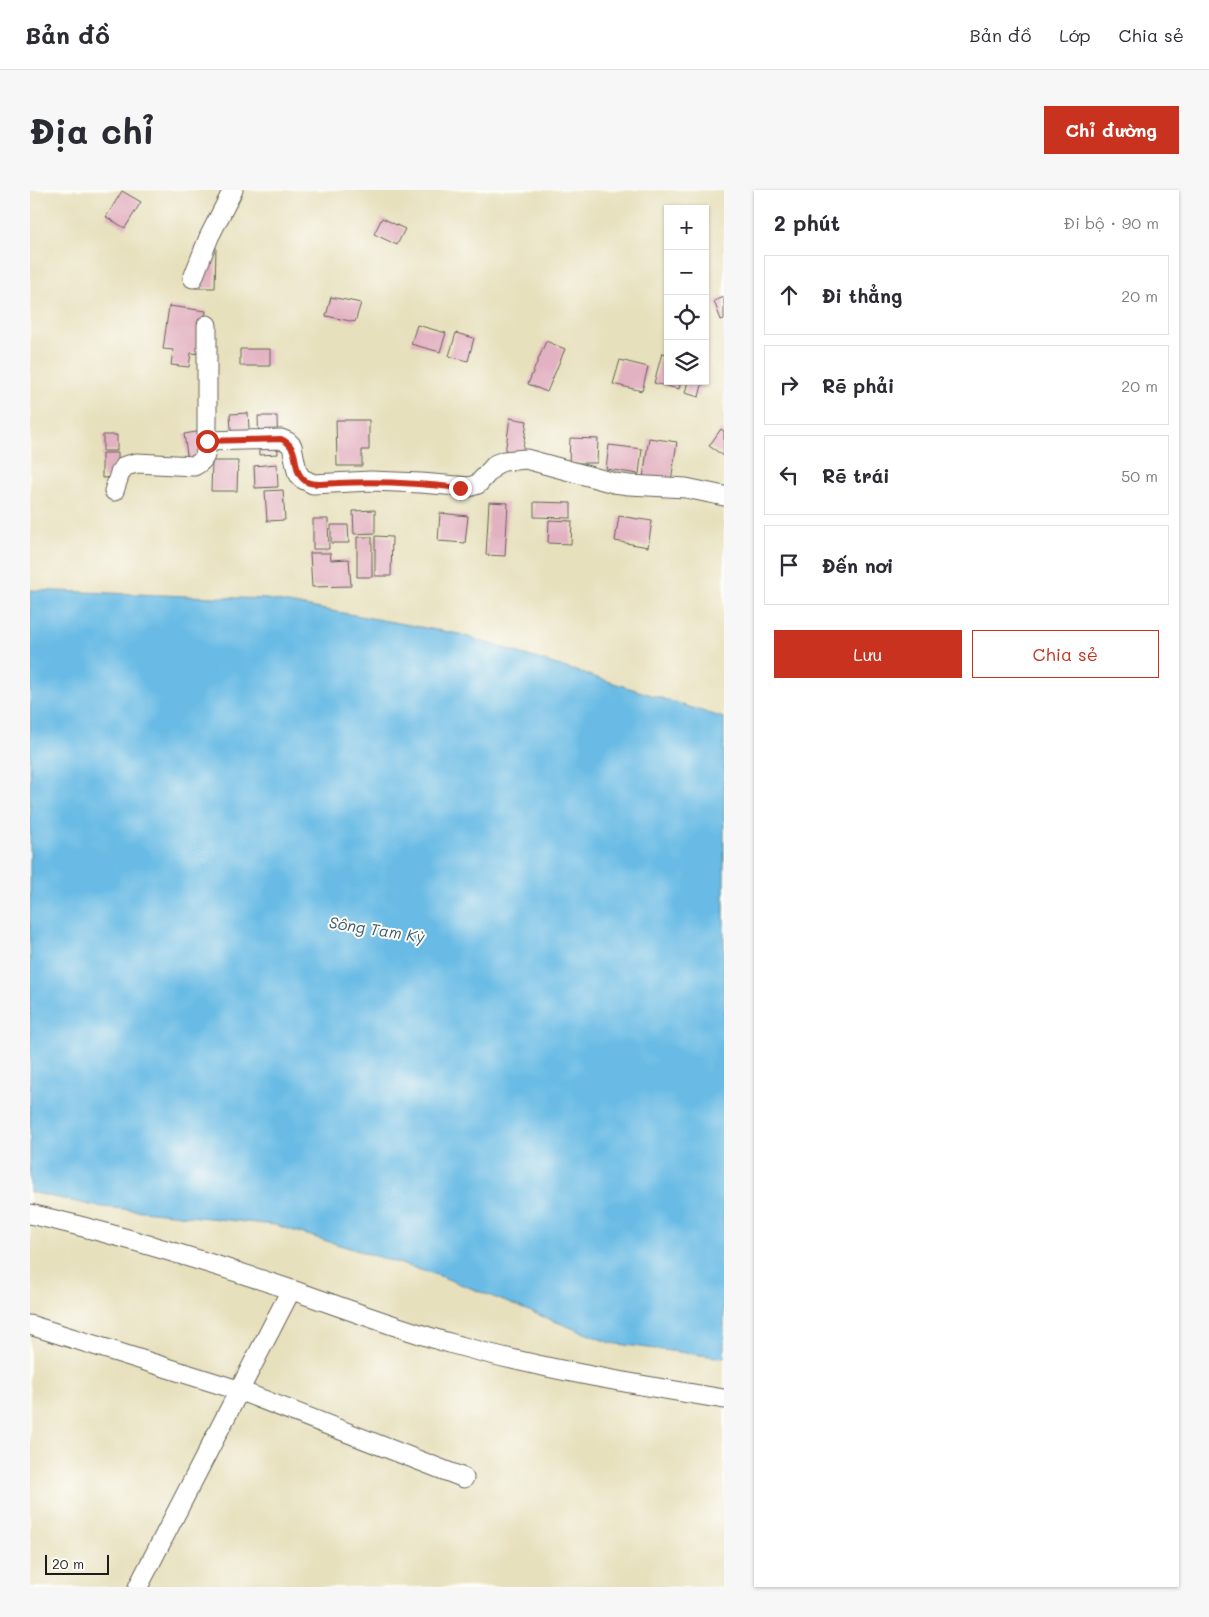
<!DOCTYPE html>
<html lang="vi">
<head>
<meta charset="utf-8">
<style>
  :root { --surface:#fff; --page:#f7f7f7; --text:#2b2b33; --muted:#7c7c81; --line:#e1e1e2; --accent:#c8321e }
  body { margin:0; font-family:Mali,sans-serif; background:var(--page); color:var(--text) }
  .controls { position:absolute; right:15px; top:15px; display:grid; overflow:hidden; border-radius:0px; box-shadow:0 1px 4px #0004 }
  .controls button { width:45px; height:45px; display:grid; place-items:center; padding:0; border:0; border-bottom:1px solid var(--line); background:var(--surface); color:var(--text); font:25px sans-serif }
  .scale { position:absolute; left:15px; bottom:12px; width:64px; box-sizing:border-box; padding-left:5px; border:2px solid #1c1c1c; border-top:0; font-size:14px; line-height:18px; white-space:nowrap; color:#1c1c1c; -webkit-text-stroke:4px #fdfcf7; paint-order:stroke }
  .stop { position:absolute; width:15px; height:15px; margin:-11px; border:4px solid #c8321e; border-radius:50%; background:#fff }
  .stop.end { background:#c8321e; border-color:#fff; box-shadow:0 1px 5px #0008 }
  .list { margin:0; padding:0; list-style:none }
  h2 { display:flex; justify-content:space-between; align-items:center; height:65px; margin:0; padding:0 20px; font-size:21px }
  h2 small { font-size:16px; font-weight:400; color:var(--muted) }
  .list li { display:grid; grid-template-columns:32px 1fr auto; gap:15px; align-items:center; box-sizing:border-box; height:80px; margin:0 10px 10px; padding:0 10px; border:1px solid var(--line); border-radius:0px }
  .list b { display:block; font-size:19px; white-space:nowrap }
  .list em { font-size:16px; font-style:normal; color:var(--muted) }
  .actions { display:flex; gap:10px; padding:15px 20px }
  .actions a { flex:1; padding:11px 0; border:1px solid var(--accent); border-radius:0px; text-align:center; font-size:18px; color:var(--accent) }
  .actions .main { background:var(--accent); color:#fff }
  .icon { flex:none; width:28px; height:28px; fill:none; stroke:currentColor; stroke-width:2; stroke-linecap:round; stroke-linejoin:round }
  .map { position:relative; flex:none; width:694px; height:1397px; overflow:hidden; border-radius:0px }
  header { display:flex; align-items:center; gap:30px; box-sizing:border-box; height:70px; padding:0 25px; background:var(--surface); border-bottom:1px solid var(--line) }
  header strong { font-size:24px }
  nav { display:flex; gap:28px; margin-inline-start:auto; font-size:18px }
  .intro { display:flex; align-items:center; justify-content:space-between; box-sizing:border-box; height:120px; padding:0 30px }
  h1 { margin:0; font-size:35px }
  .button { padding:12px 22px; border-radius:0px; background:var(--accent); color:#fff; font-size:18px; font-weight:700 }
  main { display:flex; gap:30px; padding:0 30px }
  aside { flex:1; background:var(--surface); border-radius:0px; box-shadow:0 1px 4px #0004 }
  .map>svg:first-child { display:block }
  .water { fill:#69bbe5; stroke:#426c80 }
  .building { fill:#e3b2c2 }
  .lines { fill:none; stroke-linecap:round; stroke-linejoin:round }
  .street-casing { stroke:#636154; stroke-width:21 }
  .street { stroke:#fff; stroke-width:19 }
  .route { stroke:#c8321e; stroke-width:6 }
  .labels { text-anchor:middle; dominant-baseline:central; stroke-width:4; stroke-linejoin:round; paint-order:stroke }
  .water-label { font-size:16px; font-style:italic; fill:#3b5c6c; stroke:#fdfcf7 }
</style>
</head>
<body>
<header>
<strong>Bản đồ</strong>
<nav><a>Bản đồ</a><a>Lớp</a><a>Chia sẻ</a></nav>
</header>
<div class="intro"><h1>Địa chỉ</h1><a class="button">Chỉ đường</a></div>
<main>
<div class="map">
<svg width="694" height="1397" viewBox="0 0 694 1397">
  <rect width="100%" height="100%" fill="#fdfcf7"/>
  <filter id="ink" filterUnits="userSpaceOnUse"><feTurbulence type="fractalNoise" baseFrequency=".02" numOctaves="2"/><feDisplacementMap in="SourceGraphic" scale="10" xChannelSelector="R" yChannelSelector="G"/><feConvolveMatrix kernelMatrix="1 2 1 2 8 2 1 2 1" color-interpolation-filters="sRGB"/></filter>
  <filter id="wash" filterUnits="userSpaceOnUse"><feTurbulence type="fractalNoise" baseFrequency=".0096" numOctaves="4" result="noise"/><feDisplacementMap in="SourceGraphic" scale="20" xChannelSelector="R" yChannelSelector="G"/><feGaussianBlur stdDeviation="1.12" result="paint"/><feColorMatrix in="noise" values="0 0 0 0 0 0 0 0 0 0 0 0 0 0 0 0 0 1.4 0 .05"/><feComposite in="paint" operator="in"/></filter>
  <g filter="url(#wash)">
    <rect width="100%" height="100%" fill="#e7e0bd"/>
    <path class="water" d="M0 400 236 409 429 444 694 528V1168L580 1153 410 1086 245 1035 65 1016 0 1002Z"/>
    <g id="blocks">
      <path class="building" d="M92 1 111 12 95 38 76 27Z
        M352 28 375 39 367 55 344 44Z
        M165 56 186 57 185 98H165Z
        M301 107 331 113 325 132 296 126Z
        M694 107V129L691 130 684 111Z
        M139 116 176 121 170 164 161 163 159 177 141 175 143 160 133 159Z
        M387 135 416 143 410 162 381 154Z
        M426 143 444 148 438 171 419 166Z
        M516 151 535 159 517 202 498 194Z
        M210 159H240V176H210Z
        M632 163 638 164V191H651L649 199 624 193Z
        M590 170 618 177 612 201 583 194Z
        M658 191H673L669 207 655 203Z
        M218 223 220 253 202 254 200 224Z
        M228 226H247L248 264 229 265Z
        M480 228 497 231 492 265 475 263Z
        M306 230H339V260H332V276H307Z
        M691 239 694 241V266L679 256Z
        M172 241 176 269 158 272 154 244Z
        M73 245H87V261H73Z
        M540 248 568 249 567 273H539Z
        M619 248 647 252 640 298 612 294Z
        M579 255 612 259 609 284 576 279Z
        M72 263H88V287L72 288Z
        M182 271H208L207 301H181Z
        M247 274 248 297 225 298 224 276Z
        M253 300 255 330 237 331 235 301Z
        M459 312 478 313 475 366 456 365Z
        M504 312 541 313V328L504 327Z
        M345 320V343L324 344 323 321Z
        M410 323 438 326 435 353 408 351Z
        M589 326 622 331 618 357 585 351Z
        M283 329H298L299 359H283Z
        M519 330 542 331 541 354 518 353Z
        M301 335H318L319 353H301Z
        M345 346 362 347 361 386H345Z
        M327 347H342V387H327Z
        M280 363H300L301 370 319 369 321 396 282 397Z"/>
    </g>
  </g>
  <g filter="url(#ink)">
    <use href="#blocks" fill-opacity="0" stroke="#636154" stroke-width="1"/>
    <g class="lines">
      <defs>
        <path id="street" d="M163 88 179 47 203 0
          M177 251 251 249 258 252 262 256 267 281 271 288 283 294 341 291 391 293 439 297 448 294 466 274 474 271 496 269 584 293 599 295 656 298 694 306
          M84 301 90 283 95 276 107 273 164 276C176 270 176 264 177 251V135
          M0 1024C89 1044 175 1071 262 1100 315 1118 369 1139 423 1154 512 1179 603 1194 694 1209
          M0 1135 208 1200 434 1288
          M108 1397 261 1100"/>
      </defs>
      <use href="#street" class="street-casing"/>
      <use href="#street" class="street"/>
    </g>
  </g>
  <g class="lines" filter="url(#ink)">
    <path class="route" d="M177 251 251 249C273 258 259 282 277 292 286 296 298 293 308 293 349 291 389 293 430 298"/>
  </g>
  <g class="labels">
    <g class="water-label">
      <text transform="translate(347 739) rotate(9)">Sông Tam Kỳ</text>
    </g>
  </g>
</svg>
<div class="controls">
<button>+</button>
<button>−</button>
<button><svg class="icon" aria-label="locate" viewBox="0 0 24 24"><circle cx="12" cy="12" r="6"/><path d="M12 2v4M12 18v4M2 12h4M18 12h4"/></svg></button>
<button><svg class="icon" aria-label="layers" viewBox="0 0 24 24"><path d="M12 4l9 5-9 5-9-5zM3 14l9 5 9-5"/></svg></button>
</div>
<div class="scale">20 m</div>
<div class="stop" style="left:177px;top:251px"></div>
<div class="stop end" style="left:430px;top:298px"></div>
</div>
<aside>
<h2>2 phút<small>Đi bộ · 90 m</small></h2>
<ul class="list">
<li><svg class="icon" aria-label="ahead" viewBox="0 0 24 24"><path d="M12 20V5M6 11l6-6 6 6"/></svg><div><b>Đi thẳng</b></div><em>20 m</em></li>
<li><svg class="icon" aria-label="right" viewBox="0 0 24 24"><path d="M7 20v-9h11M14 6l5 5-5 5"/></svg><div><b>Rẽ phải</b></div><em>20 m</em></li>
<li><svg class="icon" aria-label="left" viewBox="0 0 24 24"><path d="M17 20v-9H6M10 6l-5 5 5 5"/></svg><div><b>Rẽ trái</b></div><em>50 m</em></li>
<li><svg class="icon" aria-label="arrive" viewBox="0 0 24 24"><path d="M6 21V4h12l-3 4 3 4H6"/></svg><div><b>Đến nơi</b></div></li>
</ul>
<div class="actions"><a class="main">Lưu</a><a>Chia sẻ</a></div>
</aside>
</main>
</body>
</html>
